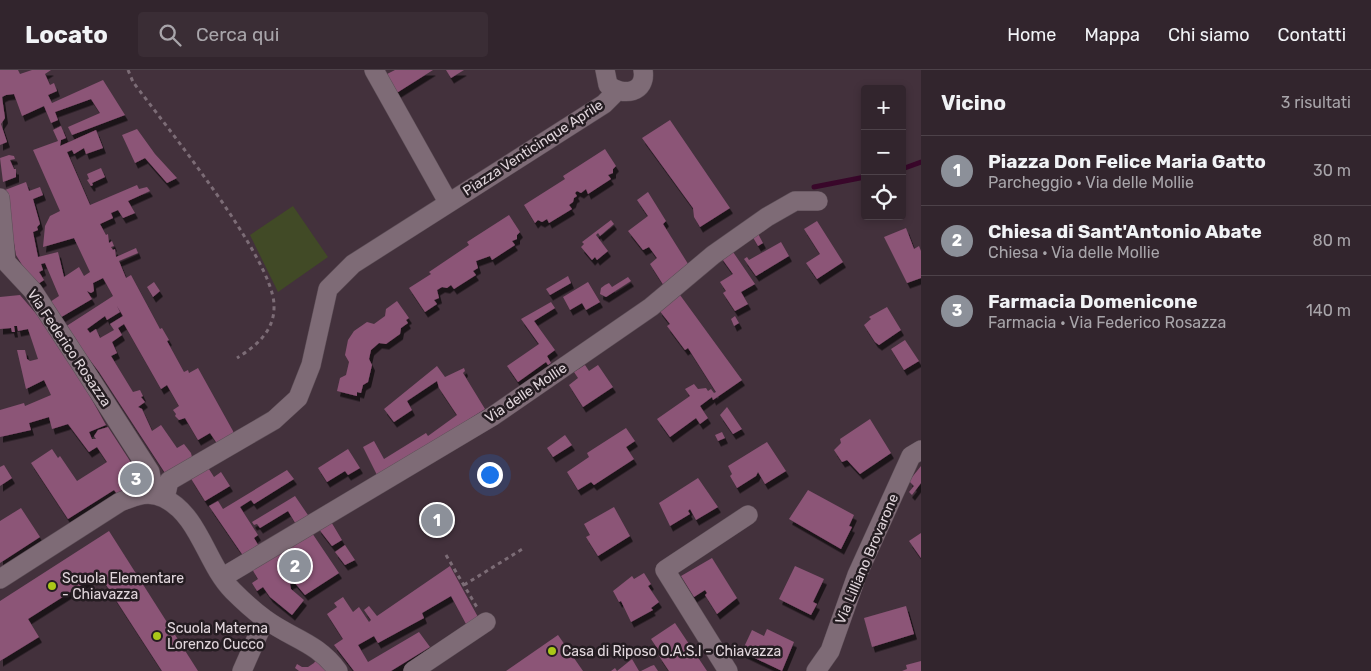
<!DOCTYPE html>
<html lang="it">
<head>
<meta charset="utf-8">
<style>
  :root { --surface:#32252d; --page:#3a2d35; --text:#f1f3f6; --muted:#a8a5aa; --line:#4d4249; --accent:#8c9099 }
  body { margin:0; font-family:Rubik,sans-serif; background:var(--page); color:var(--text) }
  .controls { position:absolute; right:15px; top:15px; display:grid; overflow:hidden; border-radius:5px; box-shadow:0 2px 8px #0003 }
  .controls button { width:45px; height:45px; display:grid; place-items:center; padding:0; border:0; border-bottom:1px solid var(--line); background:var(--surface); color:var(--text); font:25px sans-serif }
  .you { position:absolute; left:489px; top:404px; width:18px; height:18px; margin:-12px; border:4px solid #fff; border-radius:50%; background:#1a73e8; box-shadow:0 0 0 8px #1a73e833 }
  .badge { display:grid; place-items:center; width:32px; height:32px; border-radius:50%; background:var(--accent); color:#fff; font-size:16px; font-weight:700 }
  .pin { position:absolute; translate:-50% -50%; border:2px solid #fff; box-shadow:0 1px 5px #0006 }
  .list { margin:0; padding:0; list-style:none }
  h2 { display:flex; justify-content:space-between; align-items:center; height:65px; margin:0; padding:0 20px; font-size:21px }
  h2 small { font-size:16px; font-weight:400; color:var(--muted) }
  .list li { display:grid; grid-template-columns:32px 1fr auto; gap:15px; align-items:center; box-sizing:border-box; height:70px; padding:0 20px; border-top:1px solid var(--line) }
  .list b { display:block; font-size:19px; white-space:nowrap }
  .list p { margin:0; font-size:16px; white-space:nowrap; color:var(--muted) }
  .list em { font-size:16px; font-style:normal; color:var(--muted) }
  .icon { flex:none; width:28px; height:28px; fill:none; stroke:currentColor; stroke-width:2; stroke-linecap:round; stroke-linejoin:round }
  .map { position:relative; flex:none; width:921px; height:601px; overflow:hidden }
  header { display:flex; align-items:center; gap:30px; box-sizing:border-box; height:70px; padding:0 25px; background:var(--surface); border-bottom:1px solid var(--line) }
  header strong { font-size:24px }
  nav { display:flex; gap:28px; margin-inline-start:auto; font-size:18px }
  .search { width:350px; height:45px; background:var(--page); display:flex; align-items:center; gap:12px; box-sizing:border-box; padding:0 18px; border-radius:5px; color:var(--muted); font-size:19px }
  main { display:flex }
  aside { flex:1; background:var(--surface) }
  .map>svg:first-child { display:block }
  .green { fill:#414a26 }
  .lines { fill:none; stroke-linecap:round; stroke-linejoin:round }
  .stream { stroke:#39072a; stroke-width:5 }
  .building { fill:#8c5477; fill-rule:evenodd; filter:url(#shadow) }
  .minor-casing { stroke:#5d4e57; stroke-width:20 }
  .path { stroke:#7c6c76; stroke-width:3; stroke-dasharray:4 4; stroke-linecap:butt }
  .minor { stroke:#7e6b76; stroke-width:19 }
  .poi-dot { fill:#aac718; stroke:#241c21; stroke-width:2 }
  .labels { text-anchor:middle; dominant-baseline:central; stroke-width:5; stroke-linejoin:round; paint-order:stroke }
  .street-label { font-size:14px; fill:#e1d6dc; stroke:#241c21 }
  .poi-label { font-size:14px; fill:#e1d6dc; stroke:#241c21; text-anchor:start }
</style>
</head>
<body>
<header>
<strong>Locato</strong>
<div class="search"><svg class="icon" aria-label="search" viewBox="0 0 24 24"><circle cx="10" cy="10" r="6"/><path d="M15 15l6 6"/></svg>Cerca qui</div>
<nav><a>Home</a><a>Mappa</a><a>Chi siamo</a><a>Contatti</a></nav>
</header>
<main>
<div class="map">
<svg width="921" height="601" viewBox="0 0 921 601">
  <defs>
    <filter id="shadow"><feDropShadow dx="3" dy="5.5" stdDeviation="0" flood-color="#0009"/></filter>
  </defs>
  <rect width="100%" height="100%" fill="#43313c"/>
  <path class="green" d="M293 136 328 187 278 222 250 165Z"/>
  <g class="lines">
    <path class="stream" d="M902 99 921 92
      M814 117 865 107"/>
  </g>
  <path class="building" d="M0 0H18L20 4 32 0H51L45 4 50 15 54 13 57 21 48 25 52 33 103 10 125 45 72 65 68 57 100 43 91 29 55 42 58 50 51 53 44 36 22 46 14 24 6 25 2 27 5 48 1 54 7 72 0 75Z
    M395 0H433L395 24 385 5Z
    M446 0H464L451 8Z
    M670 50 730 138 700 157 694 147 693 138 642 68Z
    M61 56 66 68 61 70 60 76 96 60 103 78 86 84 84 78 74 84 72 80 67 82 90 135 137 115 139 119 147 117 150 121 128 131 135 143 123 148 118 140 111 143 113 148 100 154 106 165 108 164 109 173 112 171 114 176 111 177 113 180 115 179 116 187 136 178 138 183 119 191 126 208 131 205 160 259 162 258 169 270 167 271 184 302 188 300 189 303 198 298 233 361 234 365 218 375 210 363 198 370 185 348 179 350 175 346 176 344 173 340 179 336 167 315 161 319 124 254 118 258 122 265 112 272 117 283 111 286 133 322 140 320 143 326 141 327 145 332 138 337 142 339 152 361 161 355 177 378 184 374 191 383 192 387 165 403 99 302 65 257 113 226 103 208 93 213 94 221 91 223 87 221 92 229 58 249 47 234 59 226 45 193 41 194 43 200 39 202 44 210 35 216 16 185 5 120 26 112 29 121 40 117 43 125 33 129 40 154 37 157 38 160 33 162 38 187 58 182 64 207 79 197 84 206 90 202 74 168 43 177 45 156 50 146 60 141 33 80 58 71 53 60ZM117 236 123 246 110 254 114 260 100 268 96 259 90 263 87 259 105 246 107 250 120 242Z
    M137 59 155 84 177 108 167 113 145 88 135 93 122 65Z
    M605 79 616 96 613 99V103L608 105 611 109 588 124 586 119 581 123 577 121 575 123 577 126 574 128 573 132 569 135 572 139 549 153 547 149 542 152 538 150 535 153 524 135 565 109 563 106Z
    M9 85 14 86 15 89 10 90 14 99H16V107L3 112 0 88Z
    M101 98 105 107 92 113 93 115 91 116 87 110 89 109 87 104Z
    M648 122 666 151 663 154 690 197 664 216 650 194 657 188 649 177 643 180 628 161 648 146 637 130Z
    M509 145 520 162 517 165V169L512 171 515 175 492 190 490 186 476 191 478 198 473 201 476 205 454 219 451 215 447 218 442 217 437 220 439 228 434 230 437 234 425 242 409 218 431 204 429 202 469 175 467 172Z
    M611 150 614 154 600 166 598 163 596 165 608 181 597 190 595 187 592 190 581 177 584 174 582 172Z
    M817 151 843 192 817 209 806 193 820 184 804 159Z
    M906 158 914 179 919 176 921 181V208L907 213 884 167Z
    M756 160 763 173 758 176 751 164Z
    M781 172 789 186 756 206 744 189 747 187 749 190Z
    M731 179 755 214 741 222 748 234 735 241 723 223 726 221 720 212 733 204 720 186Z
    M568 206 571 213 550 225 546 219Z
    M628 207 631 211 606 227 600 224 601 218 605 215 609 213 612 217Z
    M154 212 160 221 153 227 147 217Z
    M588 212 600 232 586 240 582 233 570 240 563 227Z
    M20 225 38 246 76 301 106 355 89 362 92 369H96L94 366 98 360 108 357 141 408 117 424 114 420 68 449 31 393 52 379 58 388 60 386 77 411 107 392 97 377 89 382 68 354 52 359 49 347 29 353 31 360 0 367V340L24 333 25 336 51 325 44 310 26 319 17 280H25L27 289 30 291 38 289 28 259 18 261 17 256H14L15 262H12L11 258 0 259V227Z
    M680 225 742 310 713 330 712 327 700 336 708 348 700 354 696 348 670 367 657 349 690 326 685 319 694 314 698 319 706 318 708 321 711 319 714 323 716 322 688 278 685 280 667 256 670 254 659 240Z
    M397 231 409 248 406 250 408 253 401 258 400 264 386 274 379 273 371 280 369 289 372 295 368 312 363 315 361 323 357 322V326L337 321 340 308 346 305 349 292 345 285 348 270 354 261 367 252 374 254 385 246 386 239Z
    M551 232 555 238 534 251 555 280 547 286 551 293 548 295 546 292 518 312 507 296 539 274 521 249Z
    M887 237 901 260 879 275 875 272 864 255 871 249 869 247Z
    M735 246 739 253 734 256 731 249Z
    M905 270 919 291 904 300 891 279Z
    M585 295 589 301 598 295 613 317 583 337 569 315 578 308 574 302Z
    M437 296 445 307 464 298 465 301 463 303 485 339 378 407 363 377 374 371 384 389 426 363 428 366 457 345 439 318 437 311 407 331 412 340 394 352 384 339Z
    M727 337 742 359 733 364 720 345Z
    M870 349 891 383 860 404 847 390 842 392 834 380 841 373 840 369Z
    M626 358 635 371 626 377 634 389 594 415 591 412 578 420 567 402 589 387 587 383Z
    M722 362 725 368 718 371 715 365Z
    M565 365 572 375 553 387 547 378Z
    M767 372 786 401 765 414 758 402 756 406 737 418 730 406 732 404 728 396Z
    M348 379 360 398 348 405 345 401 327 412 318 398Z
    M4 395 12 408 0 416V397Z
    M207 396 214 407 221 402 230 416 205 431 190 407Z
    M921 396V413L912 425 909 422 914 416 909 411Z
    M287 400 294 409 254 434 251 430 240 437 258 465 254 468 260 478 244 487 209 436 218 431 223 439Z
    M698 408 718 437 696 450 690 439 688 441 690 444 670 456 659 433Z
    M808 420 854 445 849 456 852 457 841 479 789 449Z
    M295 426 310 448 297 456 288 441 260 458 257 454 254 455 252 452Z
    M614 437 630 466 598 486 586 467 590 465 584 454Z
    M21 438 40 467 0 493V451Z
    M330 450 342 470 332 476 318 458Z
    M310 460 339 503 305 525 294 512 290 514 291 519 304 530 292 545 270 527 263 517 257 521 252 513 258 509 252 499Z
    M109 461 198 601H162L99 504 28 549 39 567 0 591V531Z
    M921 463V488L909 471Z
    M345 475 355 490 345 495 335 482Z
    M712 488 737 528 717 544 705 525 707 523 705 520 694 527 681 506Z
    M450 496 478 547 466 554 451 526 422 543 424 548 378 573 374 566 358 575 368 592 419 562 430 577 391 601H354L334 575 343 569 327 544 337 537 334 533 343 527 353 542 359 537 369 552 371 550 364 540 369 536 377 546Z
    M795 496 824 509 813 532 817 534 811 545 779 529Z
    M644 503 651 514 648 516 659 532 651 538 653 540 631 552 621 531 619 532 613 521 632 506 634 509Z
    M906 536 914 564 872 577 864 548Z
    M675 553 707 601H669L659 586 661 584 651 569Z
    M767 559 794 572 782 601 738 580 740 576 744 577 752 560 764 566Z
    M558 565 583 601H506Z
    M318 587 326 601H299L295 598 297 594 302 597H308L314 593Z
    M632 589 639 601H611L615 598 617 601Z
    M921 591V601H902L907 599 906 595Z
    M654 595 658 601H641L651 596Z"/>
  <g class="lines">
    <defs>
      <path id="minor" d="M374 0 448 132
        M605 0 608 15C623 27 647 23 643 0
        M0 128 6 192 33 221 82 296 150 402 154 424
        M165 428 169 411 274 350 298 328 311 295 328 219 353 194 604 34 616 22
        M223 507 493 346 651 237 713 185 767 147 795 131H818
        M0 509 120 432C135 426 148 420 164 428 200 446 206 494 233 521 243 531 254 541 265 549 292 569 317 572 338 601
        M242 601 265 549
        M413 601 486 552
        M728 601 665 500 748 445
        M816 601 830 581 857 505 911 386 921 380"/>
    </defs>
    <use href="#minor" class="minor-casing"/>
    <path class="path" d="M128 0 133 12C165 55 273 188 274 235 275 261 256 276 237 288
      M446 485 478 539
      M464 515 524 478"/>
    <use href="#minor" class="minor"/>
  </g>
  <g class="poi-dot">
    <circle cx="52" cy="516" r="5"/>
    <circle cx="157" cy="566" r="5"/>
    <circle cx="552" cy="581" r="5"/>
  </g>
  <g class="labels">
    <g class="street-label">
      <text transform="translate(533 78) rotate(-33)">Piazza Venticinque Aprile</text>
      <text transform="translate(69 278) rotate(56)">Via Federico Rosazza</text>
      <text transform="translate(526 323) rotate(-34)">Via delle Mollie</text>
      <text transform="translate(867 489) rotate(-67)">Via Lilliano Brovarone</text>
    </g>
    <g class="poi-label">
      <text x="62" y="508">Scuola Elementare<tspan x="62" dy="16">- Chiavazza</tspan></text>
      <text x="167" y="558">Scuola Materna<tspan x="167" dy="16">Lorenzo Cucco</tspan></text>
      <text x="562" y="581">Casa di Riposo O.A.S.I - Chiavazza</text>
    </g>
  </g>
</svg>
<div class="controls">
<button>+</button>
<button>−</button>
<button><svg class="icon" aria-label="locate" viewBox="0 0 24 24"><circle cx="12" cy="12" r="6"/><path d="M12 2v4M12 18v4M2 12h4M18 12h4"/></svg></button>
</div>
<div class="you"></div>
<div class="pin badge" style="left:437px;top:450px">1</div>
<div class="pin badge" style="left:295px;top:496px">2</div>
<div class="pin badge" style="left:136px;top:409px">3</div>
</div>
<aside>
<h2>Vicino<small>3 risultati</small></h2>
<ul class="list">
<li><span class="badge">1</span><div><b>Piazza Don Felice Maria Gatto</b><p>Parcheggio · Via delle Mollie</p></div><em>30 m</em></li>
<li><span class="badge">2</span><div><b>Chiesa di Sant'Antonio Abate</b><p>Chiesa · Via delle Mollie</p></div><em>80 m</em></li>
<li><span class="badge">3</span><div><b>Farmacia Domenicone</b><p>Farmacia · Via Federico Rosazza</p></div><em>140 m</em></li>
</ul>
</aside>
</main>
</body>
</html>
